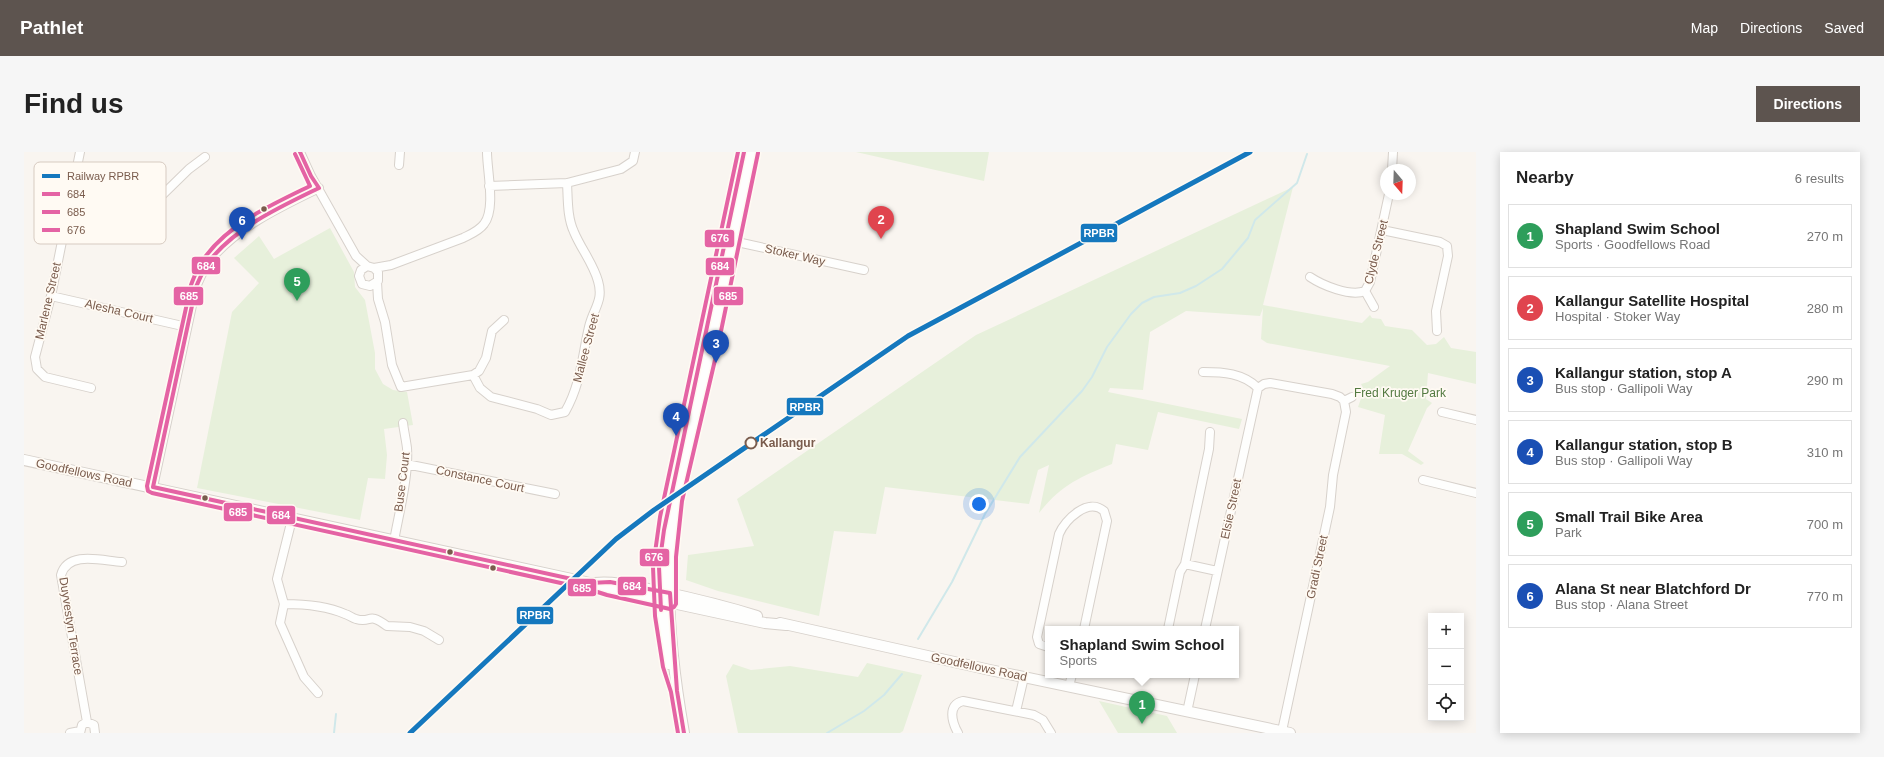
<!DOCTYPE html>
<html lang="en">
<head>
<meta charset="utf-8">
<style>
  :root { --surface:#fff; --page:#f6f6f6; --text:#222; --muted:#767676; --line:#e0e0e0; --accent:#5d544f }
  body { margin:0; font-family:Helvetica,sans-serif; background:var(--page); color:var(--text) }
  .controls { position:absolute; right:12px; bottom:12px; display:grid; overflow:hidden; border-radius:0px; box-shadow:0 2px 10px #0003 }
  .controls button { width:36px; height:36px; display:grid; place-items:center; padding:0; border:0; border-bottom:1px solid var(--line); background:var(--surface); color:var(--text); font:20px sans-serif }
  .compass { position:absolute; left:1356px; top:12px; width:36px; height:36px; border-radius:50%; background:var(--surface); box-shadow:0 2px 10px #0003; rotate:161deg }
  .you { position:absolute; left:955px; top:352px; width:14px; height:14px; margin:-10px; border:3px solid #fff; border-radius:50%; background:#1a73e8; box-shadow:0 0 0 6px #1a73e833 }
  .badge { display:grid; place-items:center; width:26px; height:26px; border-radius:50%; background:var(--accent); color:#fff; font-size:13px; font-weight:700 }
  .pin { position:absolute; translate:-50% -33px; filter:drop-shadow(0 1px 2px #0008) }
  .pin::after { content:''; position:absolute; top:21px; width:14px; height:12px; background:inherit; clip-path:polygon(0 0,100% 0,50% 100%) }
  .popup { position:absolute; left:1021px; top:474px; width:194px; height:52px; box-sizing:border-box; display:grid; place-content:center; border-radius:0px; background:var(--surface); filter:drop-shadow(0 1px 3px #0005); font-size:13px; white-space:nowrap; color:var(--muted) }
  .popup b { font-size:15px; color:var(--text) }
  .popup::after { content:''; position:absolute; left:50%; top:100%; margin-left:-8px; border:8px solid transparent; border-top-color:var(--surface) }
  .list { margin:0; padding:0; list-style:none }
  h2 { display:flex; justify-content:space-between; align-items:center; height:52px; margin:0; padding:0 16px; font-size:17px }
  h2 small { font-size:13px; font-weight:400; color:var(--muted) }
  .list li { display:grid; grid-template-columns:26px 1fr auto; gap:12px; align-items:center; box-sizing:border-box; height:64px; margin:0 8px 8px; padding:0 8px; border:1px solid var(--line); border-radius:0px }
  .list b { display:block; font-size:15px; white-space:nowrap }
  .list p { margin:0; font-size:13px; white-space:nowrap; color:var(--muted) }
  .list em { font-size:13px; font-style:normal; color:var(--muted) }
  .icon { flex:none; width:22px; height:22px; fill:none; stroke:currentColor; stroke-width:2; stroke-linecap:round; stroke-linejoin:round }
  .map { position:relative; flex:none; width:1452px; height:581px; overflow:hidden; border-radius:0px }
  header { display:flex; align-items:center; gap:24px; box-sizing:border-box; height:56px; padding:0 20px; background:var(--accent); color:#fff }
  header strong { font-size:19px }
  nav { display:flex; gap:22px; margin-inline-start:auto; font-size:14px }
  .intro { display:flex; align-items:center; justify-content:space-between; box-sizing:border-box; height:96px; padding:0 24px }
  h1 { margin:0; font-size:28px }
  .button { padding:10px 18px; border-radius:0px; background:var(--accent); color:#fff; font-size:14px; font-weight:700 }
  main { display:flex; gap:24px; padding:0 24px }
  aside { flex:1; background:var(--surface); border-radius:0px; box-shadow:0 2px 10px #0003 }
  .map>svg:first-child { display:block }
  .green { fill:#e7f0db }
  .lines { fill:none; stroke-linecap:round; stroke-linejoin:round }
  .stream { stroke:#d0e8ea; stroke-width:2 }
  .minor-casing { stroke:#d7d1cb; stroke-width:10 }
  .tertiary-casing { stroke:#d7d1cb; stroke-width:12 }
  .minor { stroke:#fefefd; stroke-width:8 }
  .tertiary { stroke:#fefefd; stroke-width:10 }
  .bus-1-casing { stroke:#fffaf3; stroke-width:7 }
  .bus-2-casing { stroke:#fffaf3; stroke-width:7 }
  .bus-3-casing { stroke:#fffaf3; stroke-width:7 }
  .bus-1 { stroke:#e463a4; stroke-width:4 }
  .bus-2 { stroke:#e463a4; stroke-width:4 }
  .bus-3 { stroke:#e463a4; stroke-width:4 }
  .rail-1-casing { stroke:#fffaf3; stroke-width:8 }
  .rail-1 { stroke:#1578be; stroke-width:5 }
  .bus-dot { fill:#7a5c4d; stroke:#fffaf3; stroke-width:1.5 }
  .stop-dot { fill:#fffaf3; stroke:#7a5c4d; stroke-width:2 }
  .labels { text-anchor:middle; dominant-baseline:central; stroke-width:3.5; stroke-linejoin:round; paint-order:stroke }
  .street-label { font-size:12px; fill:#7a5c4d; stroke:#fffaf3 }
  .park-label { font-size:12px; fill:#537a41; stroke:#fffaf3 }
  .stop-label { font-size:12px; font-weight:bold; fill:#7a5c4d; stroke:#fffaf3; text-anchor:start }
  .key { fill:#fffaf3; stroke:#d7cbc1; stroke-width:1 }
  .key-label { font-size:11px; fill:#7a5c4d }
  .line-badge { stroke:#fffaf3; stroke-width:1.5 }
  .badge-label { font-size:11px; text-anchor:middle; font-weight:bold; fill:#fff }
</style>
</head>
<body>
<header>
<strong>Pathlet</strong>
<nav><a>Map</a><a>Directions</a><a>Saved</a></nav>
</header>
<div class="intro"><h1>Find us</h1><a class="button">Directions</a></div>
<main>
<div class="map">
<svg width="1452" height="581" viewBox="0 0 1452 581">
  <rect width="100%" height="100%" fill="#f9f5f0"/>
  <path class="green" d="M832 0H965L960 29Z
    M1269 35 1239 153 1338 171 1346 163 1348 166 1357 167 1361 174 1388 178 1403 193 1412 192 1420 185 1427 196 1452 200V232L1404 221 1402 247 1408 251 1403 256 1384 299 1400 311 1397 313 1378 302H1355L1361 263 1334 255 1340 238 1337 232 1344 230 1366 214 1243 191 1237 187 1239 156 1236 164 1162 159 1126 180 1119 238 1086 236 1084 240 1218 267 1215 277 1134 260 1124 298 1092 292 1088 312C1056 325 1037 333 1015 361L1025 313 1014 318 1005 352 861 335 852 382 810 379 795 464 694 439 662 428 664 403 730 394 713 347 952 183Z
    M306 76 330 120 331 135 341 148 351 201V217L359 232 369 238 383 240 389 273 360 277 363 303 361 327 344 326 336 368 173 336 208 160 235 131 210 106 235 84 250 107Z
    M843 511 898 523 879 579 876 581H714L702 524 709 512 727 518 766 514 834 525Z
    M1075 549 1143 564 1153 581H1094Z"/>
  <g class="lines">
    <path class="stream" d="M894 487 928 430 961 362 996 305 1058 239 1068 225 1083 195 1107 162 1118 151 1130 145 1156 141 1172 134 1198 117 1224 86 1231 68 1273 31 1283 2
      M310 581 312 562
      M803 581 840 559 860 543 878 522"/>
    <defs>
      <path id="minor" d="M56 0 27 144 11 205 13 217 21 225 67 236
        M276 0 287 24 332 104 343 114 350 116 354 120V129L346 134 338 132 335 124 337 118 343 114
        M375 13 376 0
        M1368 18 1369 0
        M465 34 543 31 597 17 609 9 611 0
        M44 59 94 69 109 68 123 58 165 17 181 5
        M1358 78 1416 90 1423 94 1424 104 1412 159 1413 179
        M704 88 840 118
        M350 116 367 113 439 86C447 82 455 79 460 72 472 57 463 19 463 0
        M1286 125C1298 133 1326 145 1341 139
        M353 130 354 147 361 170 368 213 377 235 449 223 455 219 462 206 468 179 480 168
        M27 144 163 175
        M1350 155 1341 139 1346 130 1365 42
        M1179 220C1199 220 1219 221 1234 236
        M449 223 456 236 467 245 513 257 527 263 541 260C557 232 558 205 565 175 569 157 580 149 574 129 569 111 557 97 550 80 543 65 544 47 543 31
        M1234 236 1240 232 1246 231 1308 242 1316 245 1320 249 1328 245
        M1418 260 1452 268
        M382 312 531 342
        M1399 328 1452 341
        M129 335 172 135C176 126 180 116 186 108 215 74 256 55 295 36
        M268 367 253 427 260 452 256 471 280 525 294 541
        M370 389C375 361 385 323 383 296 382 288 380 279 379 271
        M1161 412 1193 419
        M260 452C280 452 303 454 321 462 325 463 328 466 332 467 348 472 343 459 363 474L386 475 400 479 415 488
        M1144 477 1156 420 1161 412 1185 297 1186 280
        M1181 477 1234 236
        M1024 495 1015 492 1013 485 1035 382C1041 368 1064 345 1080 359L1083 369 1060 477
        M1045 534 1048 523
        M992 559 1000 525
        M1163 560 1171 523
        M63 570 37 423C44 398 79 409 98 410
        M1258 579 1306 355 1309 323 1322 260 1320 249
        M46 581 56 579
        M56 581 58 573 63 570 70 573 71 581
        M934 581C928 570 923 553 939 549L1010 563 1019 568 1027 581"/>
      <path id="tertiary" d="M659 287 720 0
        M0 308 566 431 584 437 741 471 762 473
        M644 357C632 409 635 459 645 512
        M571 431C593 429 613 435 635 439 668 446 701 454 733 464
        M756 471 966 518 1266 581
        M660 581C650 524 642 461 646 403 649 345 666 291 679 234 696 156 712 78 728 0"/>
    </defs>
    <use href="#minor" class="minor-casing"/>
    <use href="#tertiary" class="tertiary-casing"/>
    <use href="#minor" class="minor"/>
    <use href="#tertiary" class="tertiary"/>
    <defs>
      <path id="bus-1" d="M276 0 287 24 295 36C256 55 214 74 186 108 180 116 176 126 172 135L129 335 566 431 586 430 646 441 653 539 660 581
        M637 458 635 415 640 378 720 0"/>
      <path id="bus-2" d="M271 2 286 34C249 52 206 71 181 105 174 113 171 123 167 133L123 334 124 339 128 341 564 437 583 443 646 457 650 455 652 452V405L658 349 691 208 734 1"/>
      <path id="bus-3" d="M654 581 647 540 639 515 631 464 629 415 636 365 714 0"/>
    </defs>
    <use href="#bus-1" class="bus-1-casing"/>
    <use href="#bus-2" class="bus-2-casing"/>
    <use href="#bus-3" class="bus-3-casing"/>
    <use href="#bus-1" class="bus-1"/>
    <use href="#bus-2" class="bus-2"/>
    <use href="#bus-3" class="bus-3"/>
    <defs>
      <path id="rail-1" d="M386 581 592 387 630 358 884 184 1226 0"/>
    </defs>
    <use href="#rail-1" class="rail-1-casing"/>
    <use href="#rail-1" class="rail-1"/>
  </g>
  <g class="bus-dot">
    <circle cx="240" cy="57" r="3.5"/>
    <circle cx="181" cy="346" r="3.5"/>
    <circle cx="426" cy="400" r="3.5"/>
    <circle cx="469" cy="416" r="3.5"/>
  </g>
  <circle class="stop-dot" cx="727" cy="291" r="5.5"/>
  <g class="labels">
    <g class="street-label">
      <text transform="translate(1352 100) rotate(-76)">Clyde Street</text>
      <text transform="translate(771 103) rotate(13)">Stoker Way</text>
      <text transform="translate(24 149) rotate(-77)">Marlene Street</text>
      <text transform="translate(95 159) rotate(13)">Alesha Court</text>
      <text transform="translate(562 196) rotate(-75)">Mallee Street</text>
      <text transform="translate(60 321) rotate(12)">Goodfellows Road</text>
      <text transform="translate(456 327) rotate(12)">Constance Court</text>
      <text transform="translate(378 330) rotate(-83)">Buse Court</text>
      <text transform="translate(1207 357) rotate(-78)">Elsie Street</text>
      <text transform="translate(1293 415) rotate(-78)">Gradi Street</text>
      <text transform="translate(47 474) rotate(81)">Duyvestyn Terrace</text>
      <text transform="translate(955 515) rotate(12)">Goodfellows Road</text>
    </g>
    <g class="park-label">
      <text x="1376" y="241">Fred Kruger Park</text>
    </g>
    <g class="stop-label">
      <text x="736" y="291">Kallangur</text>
    </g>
  </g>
  <rect x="10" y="10" width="132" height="82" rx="6" class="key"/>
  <rect x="18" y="22" width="18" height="4" fill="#1578be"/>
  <rect x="18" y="40" width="18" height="4" fill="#e463a4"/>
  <rect x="18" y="58" width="18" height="4" fill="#e463a4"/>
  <rect x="18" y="76" width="18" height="4" fill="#e463a4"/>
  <g class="key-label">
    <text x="43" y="28">Railway RPBR</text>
    <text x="43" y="46">684</text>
    <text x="43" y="64">685</text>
    <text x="43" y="82">676</text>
  </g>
  <g class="line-badge">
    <rect x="1056" y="71" width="38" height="20" rx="4" fill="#1578be"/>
    <rect x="680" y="77" width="31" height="19" rx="4" fill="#e463a4"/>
    <rect x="167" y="104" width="30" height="19" rx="4" fill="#e463a4"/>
    <rect x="681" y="105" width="30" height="19" rx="4" fill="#e463a4"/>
    <rect x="149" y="134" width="31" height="20" rx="4" fill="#e463a4"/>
    <rect x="689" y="134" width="31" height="20" rx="4" fill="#e463a4"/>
    <rect x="762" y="245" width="38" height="19" rx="4" fill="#1578be"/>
    <rect x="199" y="350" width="30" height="20" rx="4" fill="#e463a4"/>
    <rect x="242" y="353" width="30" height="20" rx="4" fill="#e463a4"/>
    <rect x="615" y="396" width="31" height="19" rx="4" fill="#e463a4"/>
    <rect x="593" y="424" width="30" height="20" rx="4" fill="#e463a4"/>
    <rect x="543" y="426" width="30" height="19" rx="4" fill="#e463a4"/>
    <rect x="492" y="454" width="38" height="19" rx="4" fill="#1578be"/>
  </g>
  <g class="badge-label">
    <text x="1075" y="85">RPBR</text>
    <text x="696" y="90">676</text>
    <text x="182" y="118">684</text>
    <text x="696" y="118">684</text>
    <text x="165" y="148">685</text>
    <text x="704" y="148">685</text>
    <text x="781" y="259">RPBR</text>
    <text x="214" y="364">685</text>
    <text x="257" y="367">684</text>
    <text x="630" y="409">676</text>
    <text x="608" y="438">684</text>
    <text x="558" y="440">685</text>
    <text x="511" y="467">RPBR</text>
  </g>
</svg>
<div class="controls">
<button>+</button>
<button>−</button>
<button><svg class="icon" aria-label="locate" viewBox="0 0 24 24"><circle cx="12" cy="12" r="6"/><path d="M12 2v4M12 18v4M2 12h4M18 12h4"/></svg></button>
</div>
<svg class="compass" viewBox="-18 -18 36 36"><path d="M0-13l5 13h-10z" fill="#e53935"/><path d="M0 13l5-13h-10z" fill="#767676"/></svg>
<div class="you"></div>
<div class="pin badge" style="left:1118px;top:572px;background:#2e9e5b">1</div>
<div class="popup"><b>Shapland Swim School</b>Sports</div>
<div class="pin badge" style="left:857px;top:87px;background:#e0444e">2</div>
<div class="pin badge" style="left:692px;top:211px;background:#1a4fb4">3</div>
<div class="pin badge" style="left:652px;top:284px;background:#1a4fb4">4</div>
<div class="pin badge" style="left:273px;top:149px;background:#2e9e5b">5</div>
<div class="pin badge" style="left:218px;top:88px;background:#1a4fb4">6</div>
</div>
<aside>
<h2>Nearby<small>6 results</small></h2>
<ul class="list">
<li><span class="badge" style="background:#2e9e5b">1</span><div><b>Shapland Swim School</b><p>Sports · Goodfellows Road</p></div><em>270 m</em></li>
<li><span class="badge" style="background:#e0444e">2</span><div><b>Kallangur Satellite Hospital</b><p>Hospital · Stoker Way</p></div><em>280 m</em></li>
<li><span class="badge" style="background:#1a4fb4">3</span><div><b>Kallangur station, stop A</b><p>Bus stop · Gallipoli Way</p></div><em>290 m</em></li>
<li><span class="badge" style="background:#1a4fb4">4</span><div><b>Kallangur station, stop B</b><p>Bus stop · Gallipoli Way</p></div><em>310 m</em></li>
<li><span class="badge" style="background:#2e9e5b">5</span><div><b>Small Trail Bike Area</b><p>Park</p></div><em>700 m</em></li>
<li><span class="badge" style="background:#1a4fb4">6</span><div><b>Alana St near Blatchford Dr</b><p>Bus stop · Alana Street</p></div><em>770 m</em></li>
</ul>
</aside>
</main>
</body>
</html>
